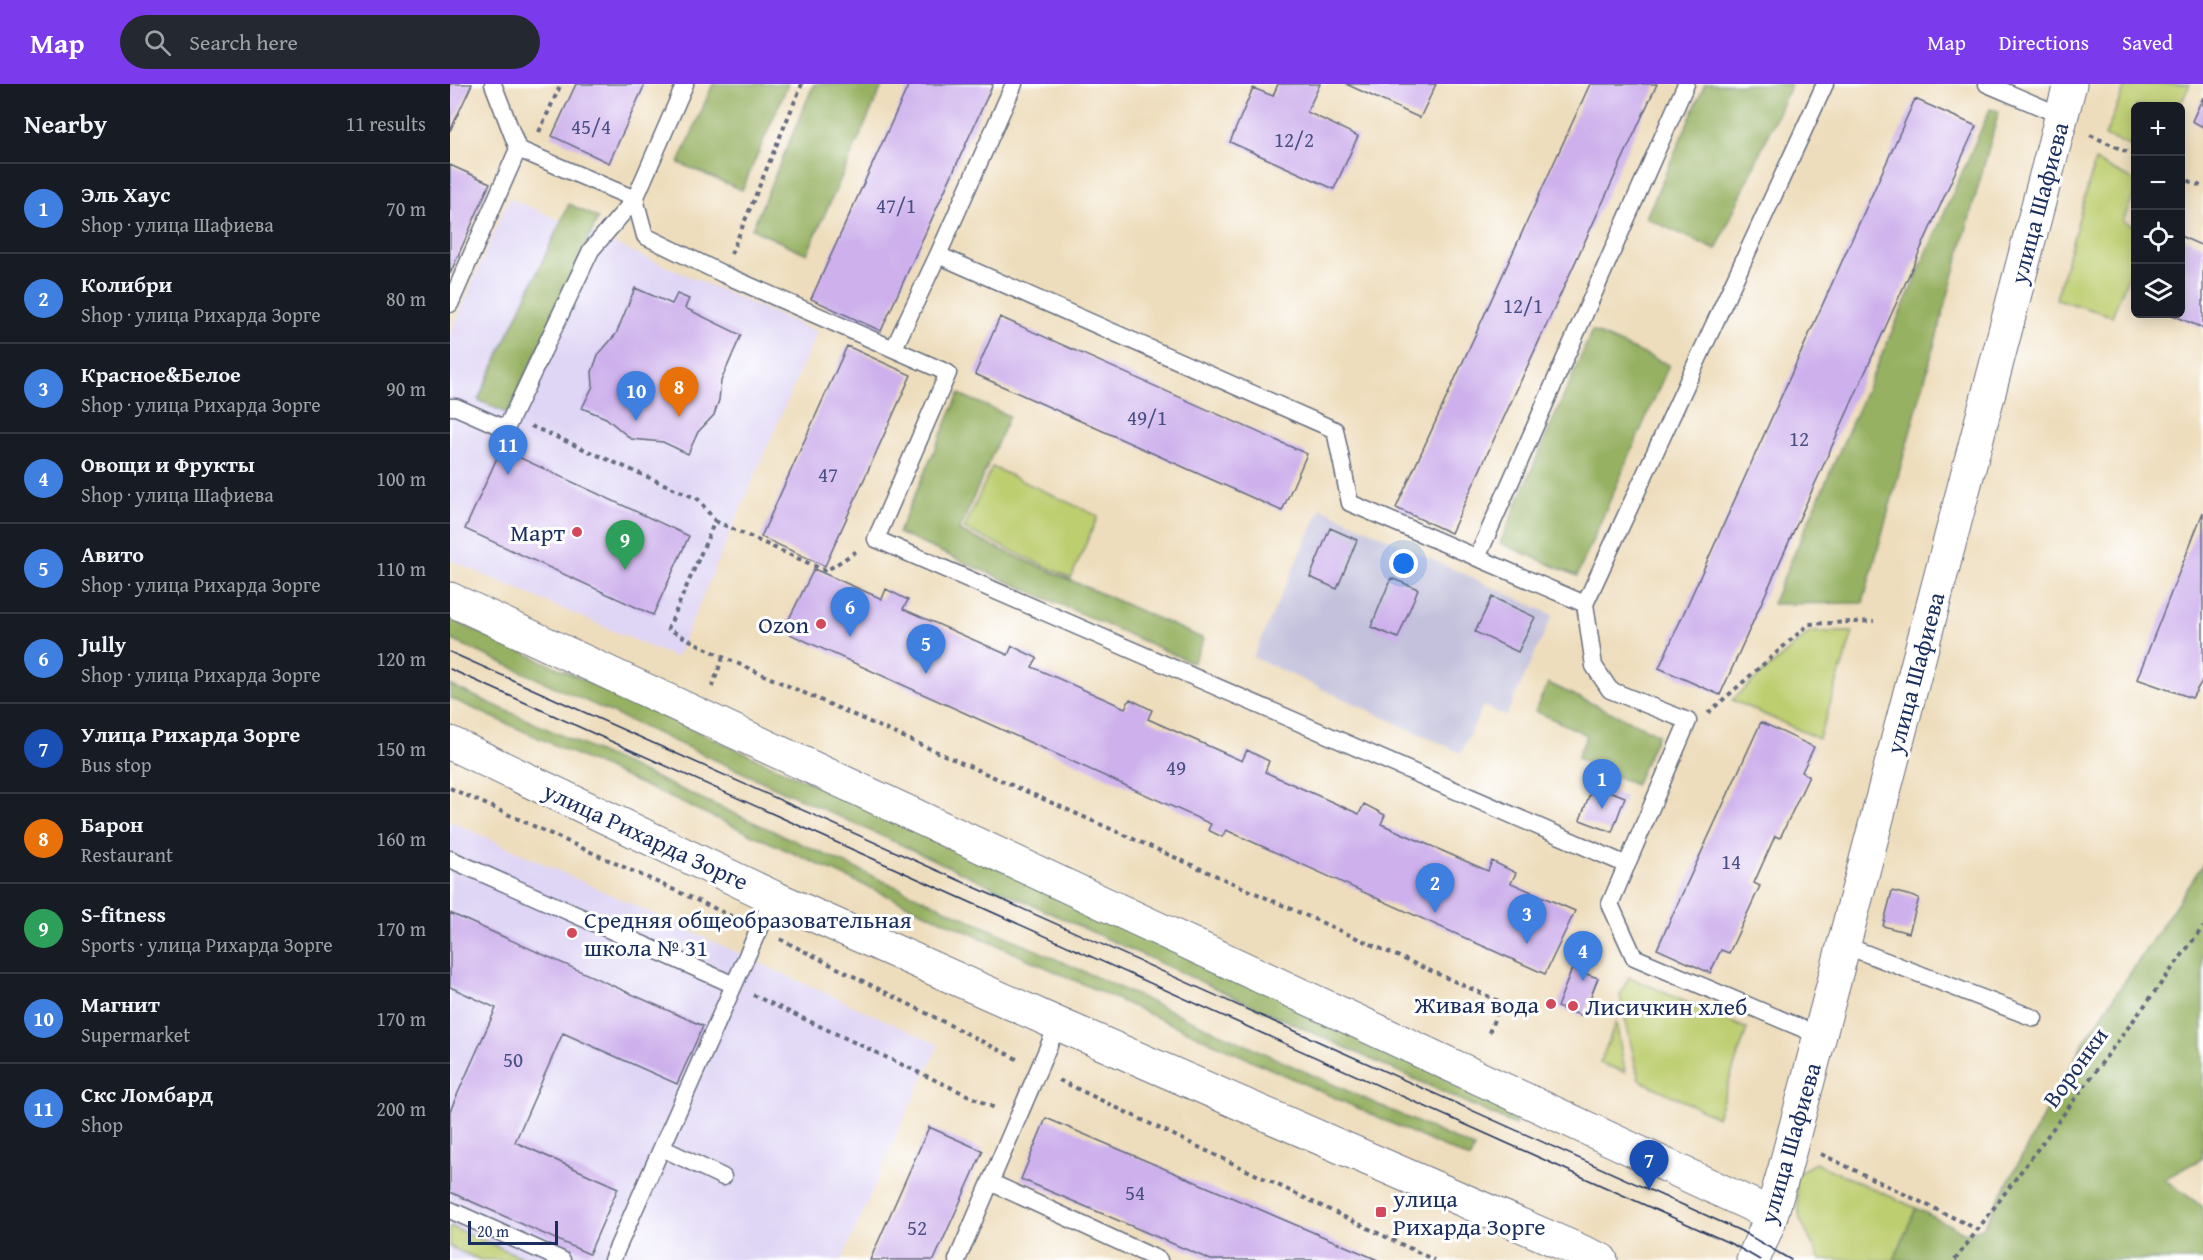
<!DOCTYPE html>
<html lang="en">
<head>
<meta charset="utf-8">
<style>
  :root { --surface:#171b24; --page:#242831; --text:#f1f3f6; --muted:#9ea1a6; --line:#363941; --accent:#7c3aed }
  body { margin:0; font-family:"Gentium Book Plus",serif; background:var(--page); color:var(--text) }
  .controls { position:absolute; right:18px; top:18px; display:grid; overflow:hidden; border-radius:9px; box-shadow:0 3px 15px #0003 }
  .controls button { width:54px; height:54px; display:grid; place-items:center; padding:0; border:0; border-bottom:2px solid var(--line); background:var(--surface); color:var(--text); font:30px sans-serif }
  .scale { position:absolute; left:18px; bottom:15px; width:90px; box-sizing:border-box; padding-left:6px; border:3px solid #1b2f5e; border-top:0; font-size:16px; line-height:21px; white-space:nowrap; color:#1b2f5e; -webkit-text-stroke:4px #fff; paint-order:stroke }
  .you { position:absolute; left:954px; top:480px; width:21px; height:21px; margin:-15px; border:4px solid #fff; border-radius:50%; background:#1a73e8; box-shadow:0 0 0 9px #1a73e833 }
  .badge { display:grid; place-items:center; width:39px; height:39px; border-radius:50%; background:var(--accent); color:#fff; font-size:20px; font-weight:700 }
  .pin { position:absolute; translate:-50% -50px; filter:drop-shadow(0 2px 3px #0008) }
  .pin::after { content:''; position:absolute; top:32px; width:21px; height:18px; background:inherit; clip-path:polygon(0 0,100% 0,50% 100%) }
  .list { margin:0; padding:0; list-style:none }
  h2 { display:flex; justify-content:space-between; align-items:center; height:78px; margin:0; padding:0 24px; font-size:26px }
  h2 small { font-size:20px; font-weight:400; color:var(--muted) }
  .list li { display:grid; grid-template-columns:39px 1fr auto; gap:18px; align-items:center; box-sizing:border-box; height:90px; padding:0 24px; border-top:2px solid var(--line) }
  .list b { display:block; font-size:22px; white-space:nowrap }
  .list p { margin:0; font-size:20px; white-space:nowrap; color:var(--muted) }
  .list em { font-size:20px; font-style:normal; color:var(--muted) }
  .icon { flex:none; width:33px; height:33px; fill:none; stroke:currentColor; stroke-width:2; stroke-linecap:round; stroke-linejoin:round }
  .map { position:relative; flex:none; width:1753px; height:1176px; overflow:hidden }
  header { display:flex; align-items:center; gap:36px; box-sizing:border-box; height:84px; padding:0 30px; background:var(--accent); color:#fff }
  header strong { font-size:28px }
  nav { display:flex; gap:33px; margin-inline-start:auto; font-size:21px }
  .search { width:420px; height:54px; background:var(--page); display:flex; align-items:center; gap:15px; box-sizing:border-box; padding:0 21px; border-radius:33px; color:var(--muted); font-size:22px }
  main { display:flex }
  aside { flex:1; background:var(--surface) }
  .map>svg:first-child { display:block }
  .built { fill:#dfd5f5 }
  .industrial { fill:#c3c1db }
  .green { fill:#bdce70; stroke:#6c7e67; stroke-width:1.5 }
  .forest { fill:#96b162; stroke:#587060; stroke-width:1.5 }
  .building { fill:#cdb0ec }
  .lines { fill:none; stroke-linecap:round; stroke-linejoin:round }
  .service-casing { stroke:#656c7f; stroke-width:19 }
  .minor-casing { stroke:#656c7f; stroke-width:35 }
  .tertiary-casing { stroke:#656c7f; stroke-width:35 }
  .path { stroke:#656c7f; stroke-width:4; stroke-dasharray:4.5 4.5; stroke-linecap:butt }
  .service { stroke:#fff; stroke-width:16 }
  .minor { stroke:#fff; stroke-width:33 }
  .tertiary { stroke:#fff; stroke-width:33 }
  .tram { stroke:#1b2f5e; stroke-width:1.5 }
  .poi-dot { fill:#d1495b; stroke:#fff; stroke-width:2 }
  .labels { text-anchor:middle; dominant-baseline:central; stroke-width:6; stroke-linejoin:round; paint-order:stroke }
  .number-label { font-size:21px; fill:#484f82 }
  .street-label { font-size:24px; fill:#1b2f5e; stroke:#fff }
  .poi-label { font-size:24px; fill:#1b2f5e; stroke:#fff; text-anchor:end }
</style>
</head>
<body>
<header>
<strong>Map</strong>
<div class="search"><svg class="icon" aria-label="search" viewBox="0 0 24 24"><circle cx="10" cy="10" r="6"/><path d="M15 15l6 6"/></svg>Search here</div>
<nav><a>Map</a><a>Directions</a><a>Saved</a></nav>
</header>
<main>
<aside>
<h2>Nearby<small>11 results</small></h2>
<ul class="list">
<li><span class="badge" style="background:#3f7fe0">1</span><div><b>Эль Хаус</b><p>Shop · улица Шафиева</p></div><em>70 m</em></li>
<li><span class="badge" style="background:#3f7fe0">2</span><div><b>Колибри</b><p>Shop · улица Рихарда Зорге</p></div><em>80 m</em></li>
<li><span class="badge" style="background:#3f7fe0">3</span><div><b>Красное&amp;Белое</b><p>Shop · улица Рихарда Зорге</p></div><em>90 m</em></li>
<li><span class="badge" style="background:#3f7fe0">4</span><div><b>Овощи и Фрукты</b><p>Shop · улица Шафиева</p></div><em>100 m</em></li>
<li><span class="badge" style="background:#3f7fe0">5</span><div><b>Авито</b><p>Shop · улица Рихарда Зорге</p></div><em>110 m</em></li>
<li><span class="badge" style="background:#3f7fe0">6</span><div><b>Jully</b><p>Shop · улица Рихарда Зорге</p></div><em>120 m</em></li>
<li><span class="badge" style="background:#1a4fb4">7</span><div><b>Улица Рихарда Зорге</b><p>Bus stop</p></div><em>150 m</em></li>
<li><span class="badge" style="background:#e8710a">8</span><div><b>Барон</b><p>Restaurant</p></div><em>160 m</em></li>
<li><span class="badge" style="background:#2e9e5b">9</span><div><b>S-fitness</b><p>Sports · улица Рихарда Зорге</p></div><em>170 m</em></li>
<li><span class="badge" style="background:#3f7fe0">10</span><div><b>Магнит</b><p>Supermarket</p></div><em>170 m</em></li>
<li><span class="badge" style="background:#3f7fe0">11</span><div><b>Скс Ломбард</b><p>Shop</p></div><em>200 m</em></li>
</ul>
</aside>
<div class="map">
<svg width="1753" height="1176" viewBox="0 0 1753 1176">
  <rect width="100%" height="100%" fill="#fff"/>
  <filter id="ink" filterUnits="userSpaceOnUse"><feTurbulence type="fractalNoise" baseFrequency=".0167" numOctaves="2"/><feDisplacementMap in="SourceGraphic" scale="12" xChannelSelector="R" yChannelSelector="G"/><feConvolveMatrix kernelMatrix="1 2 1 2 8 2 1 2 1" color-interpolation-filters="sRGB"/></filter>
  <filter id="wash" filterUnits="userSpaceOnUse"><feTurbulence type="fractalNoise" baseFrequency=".008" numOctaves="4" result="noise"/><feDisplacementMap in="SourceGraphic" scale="24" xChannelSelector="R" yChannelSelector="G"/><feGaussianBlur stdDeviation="1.35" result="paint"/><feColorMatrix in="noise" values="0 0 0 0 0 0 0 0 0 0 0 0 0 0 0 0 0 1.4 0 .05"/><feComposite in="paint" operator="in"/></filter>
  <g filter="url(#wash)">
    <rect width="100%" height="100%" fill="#eeddbc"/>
    <path class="built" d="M59 114 367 248 226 574 0 476V251Z
      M0 737 489 961 455 1032 392 1176H0Z"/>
    <path class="industrial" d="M871 424 1103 531 1056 632 1033 622 1011 669 803 573Z"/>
    <path class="green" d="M1676 0H1740L1730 22H1686L1685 64 1655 52Z
      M1645 77 1685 97V108L1673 137 1685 143V176L1662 232 1606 215Z
      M542 383 648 432 621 494 514 445Z
      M1360 548H1403L1369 655 1282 616Z
      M1179 893 1297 945 1267 1033 1189 996 1170 911Z
      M1166 938 1175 988 1150 979Z
      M1365 1079 1466 1124 1444 1176H1370L1350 1135 1344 1091Z
      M0 1142 78 1176H30L0 1163Z"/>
    <path class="forest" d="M263 0H338L292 106 229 79Z
      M364 0H433L357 170 302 145Z
      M1255 0H1341L1266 166 1196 134Z
      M1540 25 1549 27 1413 519 1322 520Z
      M119 120 148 134 58 330 28 316Z
      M1142 247 1219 281 1127 492 1050 459Z
      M509 310 559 332 509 447 754 555 743 579 448 449Z
      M0 535 1073 1023 1065 1041 0 555Z
      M1098 599 1208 650 1185 701 1127 674 1137 651 1085 627Z
      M0 601 1024 1064 1020 1075 0 614Z
      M1753 780V1074L1714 1095 1753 1123V1176H1444L1466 1124 1515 1149 1533 1144 1632 961Z"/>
    <g id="blocks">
      <path class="building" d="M0 0H22L0 47Z
        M126 0H195L159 79 102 52Z
        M459 0H543L431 247 361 215Z
        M828 0H870L857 28 908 52 884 105 780 58 803 4 823 12Z
        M896 0H986L970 34Z
        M1140 0H1207L1001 449 946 424Z
        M1753 13V43L1742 37Z
        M1465 15 1526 42 1270 611 1209 584Z
        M0 81 40 99 0 190Z
        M1730 152 1753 162V244L1720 230H1730Z
        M185 204 222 220 227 210 239 215 235 224 291 251 271 297 269 316 264 331 248 348 238 370 213 358 181 355 156 334 132 324 143 302 142 288 148 271 166 250Z
        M550 233 857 370 832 427 525 290Z
        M397 262 461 291 375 482 311 453Z
        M51 365 239 452 203 531 15 445Z
        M1753 428V595L1742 614 1687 595Z
        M880 444 907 456 887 505 860 493Z
        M364 485 432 515 436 505 458 516 453 525 558 571 562 562 587 574 582 583 675 624 680 615 702 626 698 635 792 677 797 666 819 677 815 688 909 730 914 720 935 731 931 740 1038 787 1042 777 1066 789 1061 799 1125 827 1095 890 776 746 772 753 758 746 761 740 333 547Z
        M941 494 968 505 948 554 921 543Z
        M1042 513 1085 533 1068 568 1025 548Z
        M1311 638 1364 663 1352 688 1359 692 1330 754 1325 752 1304 799 1310 802 1279 869 1271 866 1260 889 1207 865Z
        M1143 701 1175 713 1162 748 1130 736Z
        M1442 807 1469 814 1459 849 1433 842Z
        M0 829 253 942 227 1000 113 949 65 1058 168 1104 139 1170 0 1108V1027L46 924 0 903Z
        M1122 885 1148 894 1133 932 1107 923Z
        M596 1034 928 1176H761L571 1095Z
        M479 1043 533 1067 484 1176H420Z"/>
    </g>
  </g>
  <g filter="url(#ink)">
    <use href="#blocks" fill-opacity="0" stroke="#656c7f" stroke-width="1.5"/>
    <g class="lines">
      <defs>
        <path id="service" d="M43 0 68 65
          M564 0 488 171 885 346 900 419 1135 520
          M1537 0 1612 32
          M185 115 195 152 273 190 498 289 426 455 1177 781
          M0 220 68 65 185 115 235 0
          M444 264 488 171
          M0 323H6L56 345 141 166 185 115
          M1027 474 1236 0
          M0 775 284 901
          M1394 861 1584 934
          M1370 952 1184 873 1160 820 1238 637 1160 606 1144 582 1135 520 1375 0
          M212 1064 273 1093
          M540 1098 709 1176
          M0 1126 112 1176
          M162 1176 323 813
          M507 1176 608 940"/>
        <path id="minor" d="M0 515 1321 1130
          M1303 1176 1319 1138 1335 1084 1620 0"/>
        <path id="tertiary" d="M0 659 323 813 608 940 1151 1176"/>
      </defs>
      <use href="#service" class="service-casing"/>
      <use href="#minor" class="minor-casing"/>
      <use href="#tertiary" class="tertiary-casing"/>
      <path class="path" d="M89 48 111 0
        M1640 51 1686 72
        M1730 93 1753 103
        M281 170 352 0
        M81 342 248 415 265 437 218 545 273 573 1051 918 1038 951
        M265 437 376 487 407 467
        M262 603 273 573
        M1258 629 1359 540 1424 537
        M0 704 288 835
        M330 855 567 975
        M303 911 547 1025
        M609 996 984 1176
        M1371 1070 1527 1145
        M1505 1176 1753 843"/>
      <use href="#service" class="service"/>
      <use href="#minor" class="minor"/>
      <use href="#tertiary" class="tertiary"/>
      <path class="tram" d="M0 568 1291 1147 1341 1176
        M0 585 1284 1161 1310 1176"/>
    </g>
  </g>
  <g class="poi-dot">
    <circle cx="127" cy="448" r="6"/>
    <circle cx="371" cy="540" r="6"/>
    <circle cx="122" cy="849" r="6"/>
    <circle cx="1101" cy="920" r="6"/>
    <circle cx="1123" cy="922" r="6"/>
    <rect x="925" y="1122" width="12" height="12" rx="3"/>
  </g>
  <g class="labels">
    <g class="number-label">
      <text x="141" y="42">45/4</text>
      <text x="844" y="55">12/2</text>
      <text x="446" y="121">47/1</text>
      <text x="1073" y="221">12/1</text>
      <text x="697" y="333">49/1</text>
      <text x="1349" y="354">12</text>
      <text x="378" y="390">47</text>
      <text x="726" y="683">49</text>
      <text x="1281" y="777">14</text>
      <text x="63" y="975">50</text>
      <text x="685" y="1108">54</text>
      <text x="467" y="1143">52</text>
    </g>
    <g class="street-label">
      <text transform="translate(1589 119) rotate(-75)">улица Шафиева</text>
      <text transform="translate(1465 589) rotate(-75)">улица Шафиева</text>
      <text transform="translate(196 752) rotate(25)">улица Рихарда Зорге</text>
      <text transform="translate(1625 983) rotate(-54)">Воронки</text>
      <text transform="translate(1340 1059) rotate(-74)">улица Шафиева</text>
    </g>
    <g class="poi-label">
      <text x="115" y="448">Март</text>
      <text x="359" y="540">Ozon</text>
      <text x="134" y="835" text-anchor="start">Средняя общеобразовательная<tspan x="134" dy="28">школа № 31</tspan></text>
      <text x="1089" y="920">Живая вода</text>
      <text x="1135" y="922" text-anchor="start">Лисичкин хлеб</text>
      <text x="943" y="1114" text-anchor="start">улица<tspan x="943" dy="28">Рихарда Зорге</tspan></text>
    </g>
  </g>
</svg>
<div class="controls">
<button>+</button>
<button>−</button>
<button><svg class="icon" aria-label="locate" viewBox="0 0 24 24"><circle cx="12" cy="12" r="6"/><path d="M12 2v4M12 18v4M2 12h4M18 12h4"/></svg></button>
<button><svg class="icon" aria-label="layers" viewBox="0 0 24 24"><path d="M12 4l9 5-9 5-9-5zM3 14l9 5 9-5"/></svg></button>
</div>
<div class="scale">20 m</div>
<div class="you"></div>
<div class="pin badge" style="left:1152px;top:725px;background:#3f7fe0">1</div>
<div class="pin badge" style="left:985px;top:829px;background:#3f7fe0">2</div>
<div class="pin badge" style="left:1077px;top:860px;background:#3f7fe0">3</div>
<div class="pin badge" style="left:1133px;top:897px;background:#3f7fe0">4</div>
<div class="pin badge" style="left:476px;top:590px;background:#3f7fe0">5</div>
<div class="pin badge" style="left:400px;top:553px;background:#3f7fe0">6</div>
<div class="pin badge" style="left:1199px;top:1106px;background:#1a4fb4">7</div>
<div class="pin badge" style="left:229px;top:333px;background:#e8710a">8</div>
<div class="pin badge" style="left:175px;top:486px;background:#2e9e5b">9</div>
<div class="pin badge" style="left:186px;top:337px;background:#3f7fe0">10</div>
<div class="pin badge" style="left:58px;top:391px;background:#3f7fe0">11</div>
</div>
</main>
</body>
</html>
